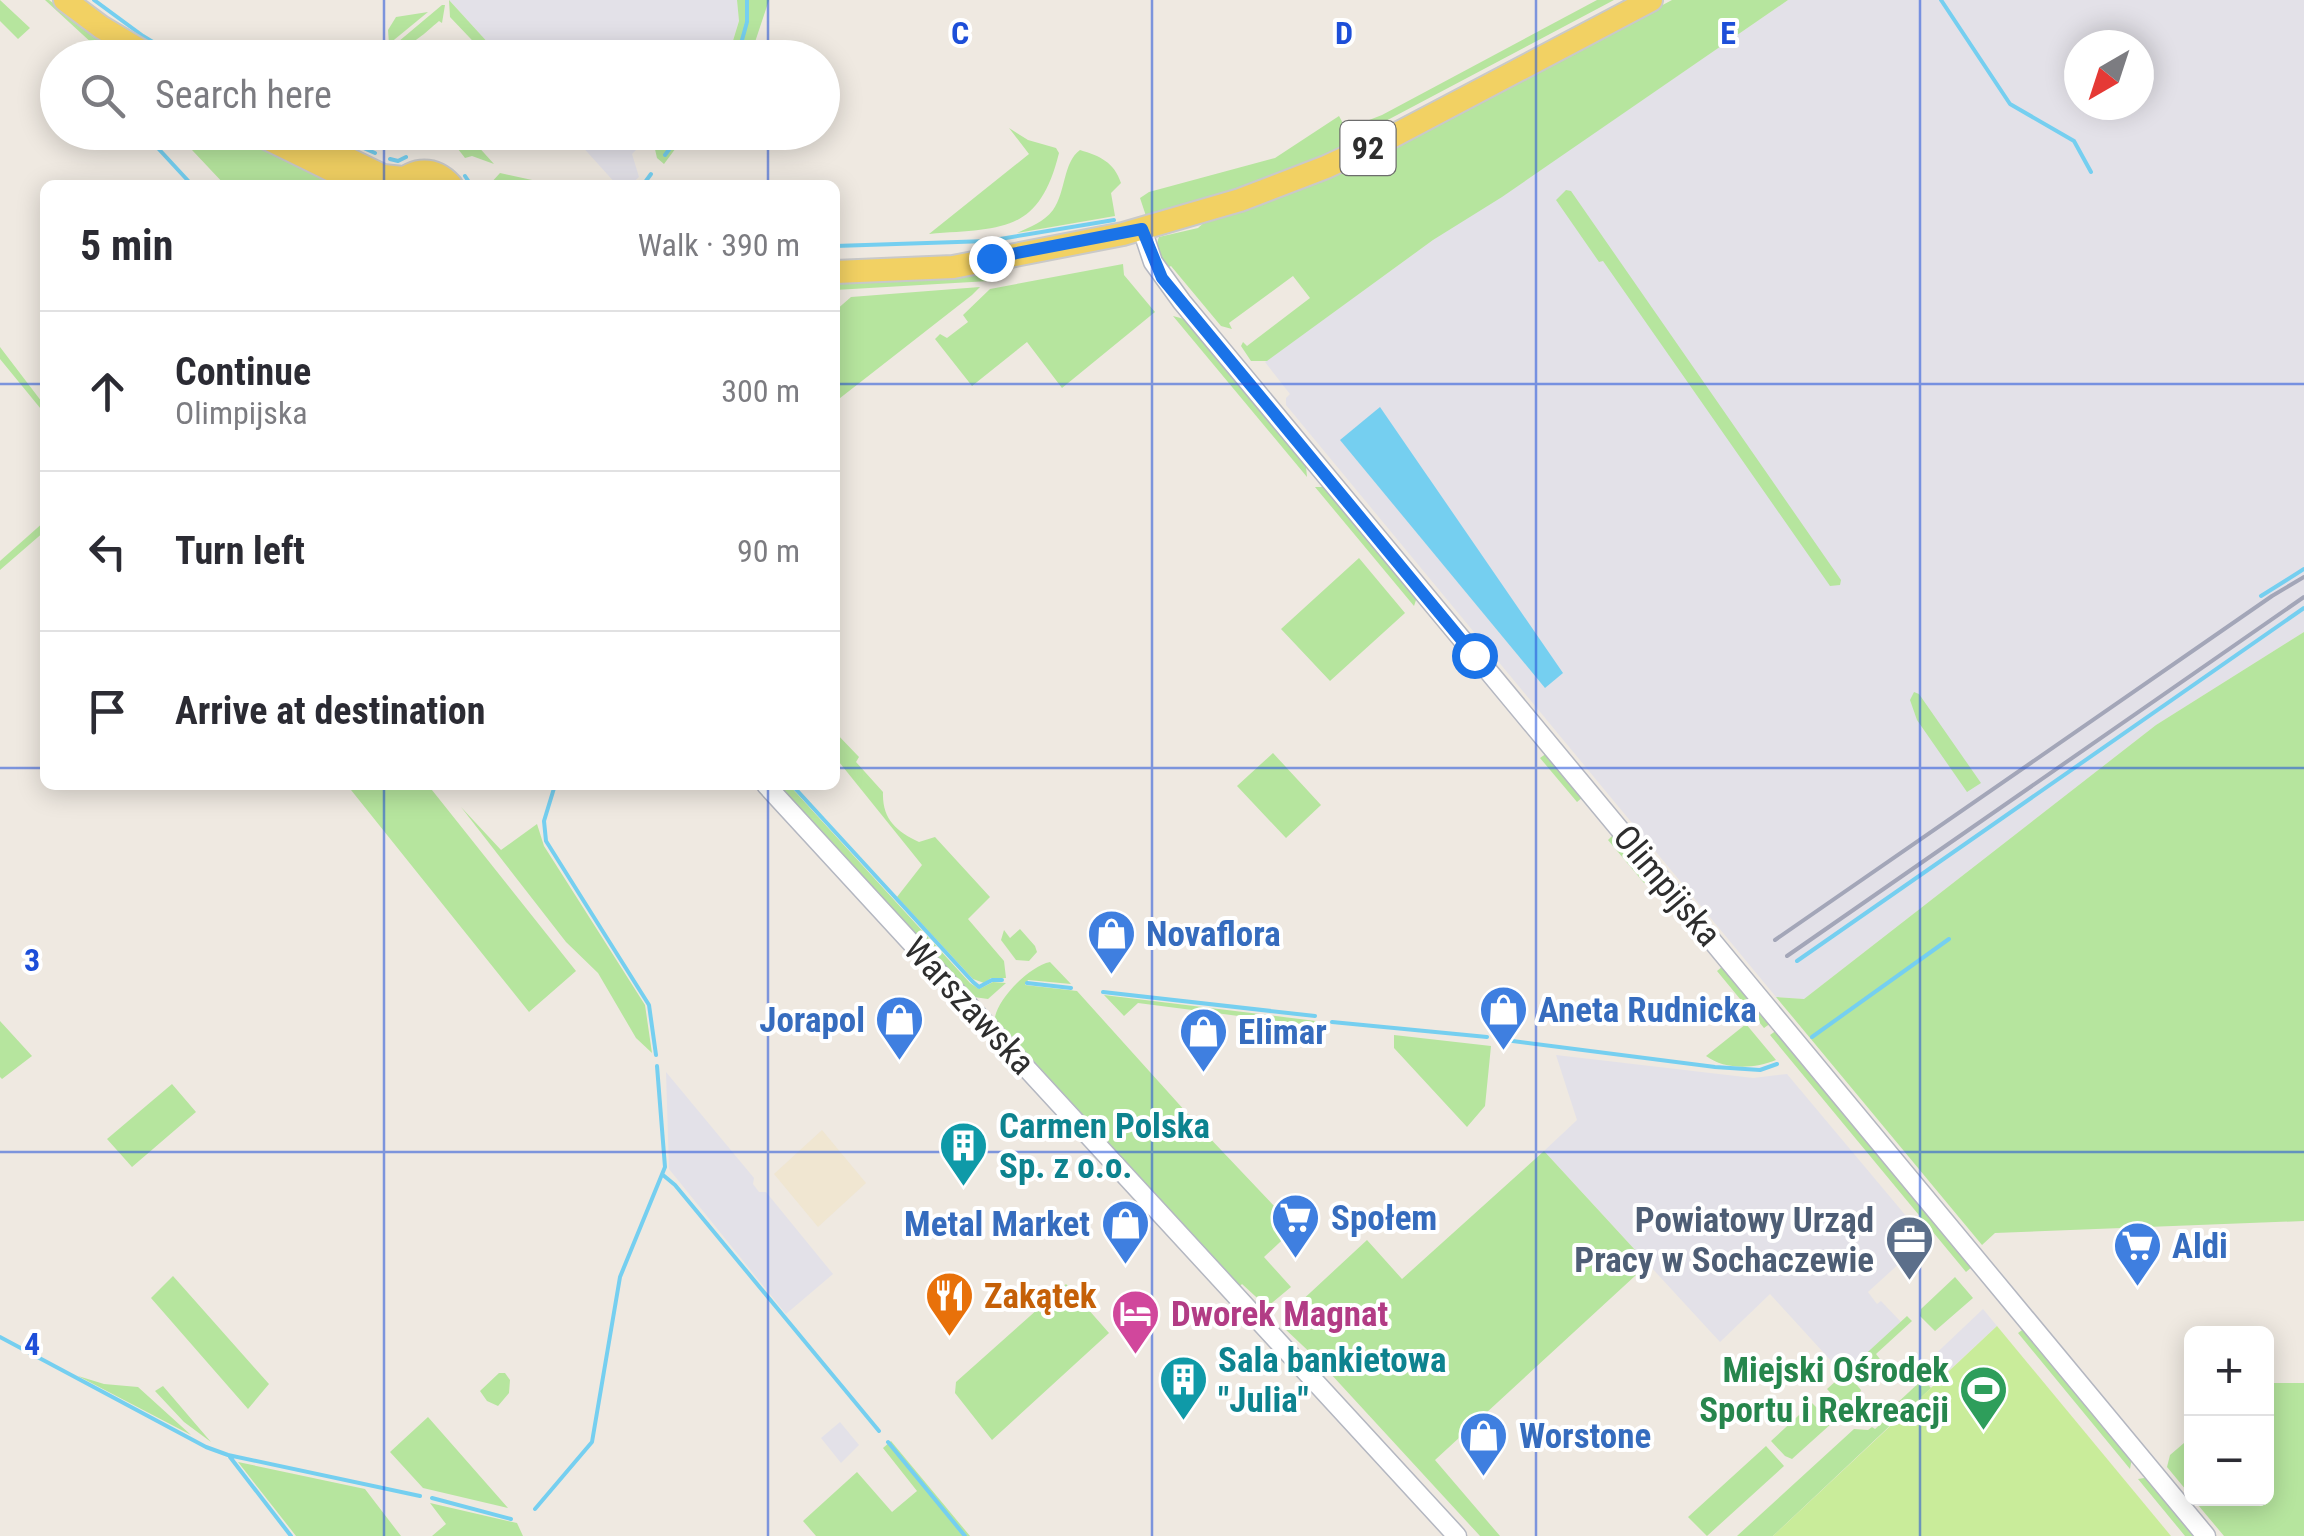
<!DOCTYPE html>
<html lang="en">
<head>
<meta charset="utf-8">
<style>
  :root { --surface:#fff; --page:#f2f2f3; --text:#2b2b33; --muted:#7c7c81; --line:#e1e1e2 }
  body { margin:0; font-family:"Roboto Condensed",sans-serif; background:var(--page); color:var(--text) }
  .controls { position:absolute; right:30px; bottom:30px; display:grid; overflow:hidden; border-radius:15px; box-shadow:0 5px 25px #0003 }
  .controls button { width:90px; height:90px; display:grid; place-items:center; padding:0; border:0; border-bottom:2px solid var(--line); background:var(--surface); color:var(--text); font:50px sans-serif }
  .compass { position:absolute; left:2064px; top:30px; width:90px; height:90px; border-radius:50%; background:var(--surface); box-shadow:0 5px 25px #0003; rotate:219deg }
  .stop { position:absolute; width:30px; height:30px; margin:-22px; border:8px solid #1a73e8; border-radius:50%; background:#fff }
  .stop.end { background:#1a73e8; border-color:#fff; box-shadow:0 2px 10px #0008 }
  .list { margin:0; padding:0; list-style:none }
  h2 { display:flex; justify-content:space-between; align-items:center; height:130px; margin:0; padding:0 40px; font-size:42px }
  h2 small { font-size:32px; font-weight:400; color:var(--muted) }
  .list li { display:grid; grid-template-columns:65px 1fr auto; gap:30px; align-items:center; box-sizing:border-box; height:160px; padding:0 40px; border-top:2px solid var(--line) }
  .list b { display:block; font-size:38px; white-space:nowrap }
  .list p { margin:0; font-size:32px; white-space:nowrap; color:var(--muted) }
  .list em { font-size:32px; font-style:normal; color:var(--muted) }
  .icon { flex:none; width:55px; height:55px; fill:none; stroke:currentColor; stroke-width:2; stroke-linecap:round; stroke-linejoin:round }
  .map { position:relative; flex:none; width:2304px; height:1536px; overflow:hidden }
  .search { position:absolute; background:var(--surface); box-shadow:0 5px 25px #0003; left:40px; top:40px; width:800px; height:110px; display:flex; align-items:center; gap:25px; box-sizing:border-box; padding:0 35px; border-radius:55px; color:var(--muted); font-size:38px }
  .panel { position:absolute; background:var(--surface); box-shadow:0 5px 25px #0003; left:40px; top:180px; width:800px; height:610px; border-radius:15px }
  .map>svg:first-child { display:block }
  .industrial { fill:#e3e1e8; fill-rule:evenodd }
  .education { fill:#f0e6d1 }
  .green { fill:#b6e59e }
  .pitch { fill:#c9ec9a }
  .water { fill:#75cff0 }
  .lines { fill:none; stroke-linecap:round; stroke-linejoin:round }
  .stream { stroke:#75cff0; stroke-width:4 }
  .tertiary-casing { stroke:#b4b7c1; stroke-width:21 }
  .primary-casing { stroke:#c9c9c9; stroke-width:26 }
  .tertiary { stroke:#fff; stroke-width:18 }
  .primary { stroke:#f2d163; stroke-width:22 }
  .rail { stroke:#a3a6b8; stroke-width:4 }
  .route { stroke:#1a73e8; stroke-width:12 }
  .grid { fill:none; stroke:#1d4ed8; stroke-width:2.5; stroke-opacity:0.55 }
  .labels { text-anchor:middle; dominant-baseline:central; stroke-width:8; stroke-linejoin:round; paint-order:stroke }
  .shield { fill:#fff; stroke:#6d6d6d; stroke-width:2.5 }
  .shield-label { font-size:32px; font-weight:bold; fill:#2e2e2e }
  .street-label { font-size:35px; fill:#2e2e2e; stroke:#fff }
  .shop-label { font-size:35px; font-weight:bold; fill:#366cbe; stroke:#fff; text-anchor:start }
  .culture-label { font-size:35px; font-weight:bold; fill:#0d838f; stroke:#fff; text-anchor:start }
  .service-label { font-size:35px; font-weight:bold; fill:#4e5e75; stroke:#fff; text-anchor:end }
  .food-label { font-size:35px; font-weight:bold; fill:#c56008; stroke:#fff; text-anchor:start }
  .hotel-label { font-size:35px; font-weight:bold; fill:#b23c85; stroke:#fff; text-anchor:start }
  .leisure-label { font-size:35px; font-weight:bold; fill:#27864d; stroke:#fff; text-anchor:end }
  .grid-label { font-size:32px; text-anchor:middle; font-weight:bold; fill:#1d4ed8; stroke:#fff; stroke-width:8; stroke-linejoin:round; paint-order:stroke }
</style>
</head>
<body>
<div class="map">
<svg width="2304" height="1536" viewBox="0 0 2304 1536">
  <rect width="100%" height="100%" fill="#efe9e1"/>
  <path class="industrial" d="M449 0H737L739 20 728 57H501Z
    M1788 0H2304V632L2156 725 1804 999 1776 997 1286 405V398L1290 394 1265 362 1433 240 1502 196ZM2079 45H2139V105H2079Z
    M570 133H666L654 145 644 142 632 154 639 177 630 185H617Z
    M1556 1055 1753 1078 1787 1074 1917 1229 1901 1246 1902 1261 1868 1292 1877 1304 1881 1301 1901 1322 1844 1375 1770 1294 1720 1342 1544 1151 1577 1120Z
    M666 1072 754 1178 753 1184 759 1192H766L833 1274 786 1314 669 1169Z
    M1983 1309 1997 1326 1940 1379 1925 1364Z
    M840 1422 859 1445 841 1463 821 1438Z"/>
  <path class="education" d="M822 1130 866 1183 818 1227 774 1174Z"/>
  <path class="green" d="M0 0 30 28 18 39 0 21Z
    M45 0H49L127 57H107Z
    M449 0 501 57H488L450 17Z
    M737 0H769L750 57H728L739 21Z
    M1597 0H1614L1380 124V130C1301 168 1231 192 1146 216L1140 198 1149 192 1275 158 1339 116 1346 129 1382 115Z
    M1672 0H1788L1502 197 1433 240 1267 361H1251L1241 346 1243 342 1247 346 1310 298 1293 276 1229 323 1232 329 1221 326 1171 266 1167 268C1159 257 1154 250 1159 237L1198 228 1207 220 1429 129Z
    M442 5H445L442 23 439 21C425 33 410 49 392 47Z
    M428 12 389 44 388 30 396 17Z
    M1009 128 1028 140 1056 148 1059 153C1039 234 1002 228 929 234L1029 154Z
    M176 133H243L348 185H225Z
    M367 133H433L432 145 424 143 411 148Z
    M458 133H466L494 164 472 156 465 158 458 149Z
    M666 133H687L664 164 657 158 654 145Z
    M1080 150C1100 156 1114 162 1121 183L1111 193 1115 216 1017 233C1030 227 1044 222 1053 210 1066 192 1063 162 1080 150Z
    M500 173 555 185H489Z
    M1566 190 1571 191 1841 580 1840 585 1830 586 1603 261 1599 262 1556 200Z
    M1123 264 1124 275 1155 312 1062 388 1027 342 972 386 935 339 940 334 947 338 968 322 963 315 990 289Z
    M988 270 989 281 835 290V280Z
    M980 287 972 295 835 402V311L851 297Z
    M1173 316 1184 319 1306 466 1307 477Z
    M0 347 45 406V414L0 359Z
    M1315 487H1325L1417 597 1414 606Z
    M45 521V531L0 570V561Z
    M1359 558 1405 613 1330 681 1281 629Z
    M2304 632V1221L1995 1233 1982 1245 1776 997 1804 999 2156 725Z
    M1914 692 1919 694 1981 783 1967 792 1917 720 1910 700Z
    M835 732 859 757 856 762 883 792C882 819 896 831 919 842L935 837 990 897 968 919 1004 961 1006 978H991L984 983 973 979 897 897 922 865 835 757Z
    M1273 753 1321 805 1286 838 1237 786Z
    M1547 753 1583 797 1577 802 1540 758Z
    M347 785H428L576 971 529 1012Z
    M779 785H789L970 983 979 989 993 982 1006 983 988 999 974 997Z
    M461 807 501 850 537 824 544 846 645 1005 652 1053 636 1038 598 973 566 942Z
    M1614 834 1650 878 1644 883 1608 840Z
    M1020 929 1035 946 1037 952 1029 961 1016 960 1001 940 1004 930 1010 938Z
    M1050 962 1071 984 1028 980 1025 985 1077 991 1204 1132 1295 1228 1264 1257 1291 1287 1267 1307 1242 1284 1240 1286 998 1022 995 1017C999 997 1030 966 1050 962Z
    M1723 966 1771 1023 1764 1028 1717 971Z
    M1104 995 1316 1021V1026L1138 1003 1124 1016Z
    M0 1021 32 1056 2 1079 0 1077Z
    M1746 1024 1776 1060C1754 1069 1725 1070 1706 1056Z
    M1777 1030 1973 1266 1966 1272 1770 1035Z
    M1394 1035 1491 1046 1485 1106 1467 1127 1394 1048Z
    M172 1084 196 1112 132 1167 107 1139Z
    M1544 1151 1648 1264 1435 1460 1500 1536H1480L1318 1360 1284 1328 1285 1323 1300 1309 1297 1305 1367 1240 1402 1279Z
    M173 1276 269 1384 248 1409 151 1298Z
    M1955 1277 1973 1298 1935 1331 1920 1316 1921 1309Z
    M1066 1284 1109 1333 992 1440 955 1393 956 1382Z
    M1907 1316 1912 1321 1876 1354 1890 1372 1882 1380 1875 1379 1858 1361Z
    M2025 1328 2132 1458 2130 1469 2018 1333Z
    M1846 1372 1861 1390 1858 1398 1845 1409 1827 1389Z
    M499 1373H505L510 1380 509 1393 498 1406 487 1401 480 1391Z
    M78 1376 104 1384 138 1387 191 1435Z
    M1923 1379 1931 1388 1902 1415 1894 1406Z
    M2267 1383H2304V1536H2224L2193 1499 2266 1498Z
    M163 1386 211 1442 184 1422 155 1391Z
    M1812 1403 1832 1423 1792 1459 1785 1456 1771 1441Z
    M1890 1416 1895 1421 1773 1536H1737L1854 1429 1868 1430 1872 1427 1875 1429Z
    M428 1417 508 1508 423 1488 390 1452Z
    M2191 1437V1496L2167 1467 2170 1455Z
    M891 1441 970 1536H816L803 1521 857 1472 892 1512 917 1491 883 1448Z
    M1766 1446 1784 1466 1707 1536 1688 1517Z
    M238 1462 365 1489 401 1536H296Z
    M2144 1478 2150 1479 2197 1536H2185L2138 1479Z
    M430 1503 517 1523 523 1536H432L446 1524Z"/>
  <path class="pitch" d="M1997 1326 2171 1536H1773Z"/>
  <path class="water" d="M1380 407 1563 673 1545 688 1340 440Z"/>
  <g class="lines">
    <path class="stream" d="M94 0 143 36 179 58
      M1941 0 2010 104 2074 141 2091 172
      M737 58 747 22V0
      M143 132 192 185
      M327 132 375 153
      M665 155 682 132
      M390 159 398 161 406 157
      M465 176 471 185
      M643 185 651 174
      M835 246 988 241 1114 220
      M2261 596 2304 569
      M555 785 544 821 546 841 649 1005 656 1055
      M792 785 973 982 979 987 992 980H1002
      M1797 961 2304 608
      M1027 983 1071 988
      M1103 992 1315 1016
      M1332 1022 1487 1037
      M1812 1037 1949 939
      M1505 1040 1715 1067 1760 1070 1777 1064
      M663 1175 675 1185 879 1431
      M0 1337 206 1447 228 1455 420 1496
      M888 1442 965 1536
      M230 1457 291 1536
      M432 1498 511 1519
      M535 1509 592 1442 620 1277 665 1167 657 1066"/>
    <defs>
      <path id="tertiary" d="M1142 229 1153 262 1182 302 2206 1536
        M766 785 1457 1536"/>
      <path id="primary" d="M65 0 101 27 153 58
        M254 132 362 185
        M292 132 383 176 403 178
        M397 185C414 167 435 167 451 185
        M835 272 953 267 1123 234 1240 200 1326 167 1393 136 1651 0"/>
    </defs>
    <use href="#tertiary" class="tertiary-casing"/>
    <use href="#primary" class="primary-casing"/>
    <use href="#tertiary" class="tertiary"/>
    <use href="#primary" class="primary"/>
    <path class="rail" d="M1775 940 2272 596 2304 577
      M1787 956 2304 597"/>
  </g>
  <g class="lines">
    <path class="route" d="M991 258 1142 229 1162 278 1474 655"/>
  </g>
  <path class="grid" d="M384 0V58M768 0V58M1152 0V1536M1536 0V1536M1920 0V1536M384 132V185M768 132V185M0 384H45M835 384H2304M0 768H45M835 768H2304M384 785V1536M768 785V1536M0 1152H2304"/>
  <defs>
    <symbol id="shop-pin" viewBox="-11 -11 22 30"><path d="M0 17L-7.5 6A9.5 9.5 0 1 1 7.5 6Z" fill="#3f7fe0" stroke="#fff"/><path d="M-5-2.5h2.3a2.7 3.5 0 0 1 5.4 0H5L5.5 6h-11ZM-1.5-2.5h3a1.5 2.3 0 0 0-3 0Z" fill="#fff"/></symbol>
    <symbol id="building-pin" viewBox="-11 -11 22 30"><path d="M0 17L-7.5 6A9.5 9.5 0 1 1 7.5 6Z" fill="#0f9aa8" stroke="#fff"/><path d="M-4-6H4V6H1V3H-1V6H-4ZM-2.5-4.3h1.7v1.8h-1.7ZM.8-4.3h1.7v1.8H.8ZM-2.5-1h1.7V.8h-1.7ZM.8-1h1.7V.8H.8Z" fill="#fff"/></symbol>
    <symbol id="supermarket-pin" viewBox="-11 -11 22 30"><path d="M0 17L-7.5 6A9.5 9.5 0 1 1 7.5 6Z" fill="#3f7fe0" stroke="#fff"/><path d="M-6-5.5h2.5l.6 2H6L4.5 2H-2.5L-4.4-4H-6ZM-1.5 3.2a1.3 1.3 0 1 0 .1 0ZM3 3.2a1.3 1.3 0 1 0 .1 0Z" fill="#fff"/></symbol>
    <symbol id="office-pin" viewBox="-11 -11 22 30"><path d="M0 17L-7.5 6A9.5 9.5 0 1 1 7.5 6Z" fill="#5c6f8a" stroke="#fff"/><path d="M-6-3h4V-5.5h4V-3h4V5H-6ZM-1-4.5V-3h2v-1.5ZM-6 0V1H6V0Z" fill="#fff"/></symbol>
    <symbol id="restaurant-pin" viewBox="-11 -11 22 30"><path d="M0 17L-7.5 6A9.5 9.5 0 1 1 7.5 6Z" fill="#e8710a" stroke="#fff"/><path d="M-5-6h1v4h1v-4h1v4h1v-4h1v5L-1.5 .5V6h-2V.5L-5-1ZM5-6V6H3V1.5H1.5Q1.5-4 5-6Z" fill="#fff"/></symbol>
    <symbol id="hotel-pin" viewBox="-11 -11 22 30"><path d="M0 17L-7.5 6A9.5 9.5 0 1 1 7.5 6Z" fill="#d1479c" stroke="#fff"/><path d="M-6-4.5h1.5V1H6V5H4.5V3h-9V5H-6ZM-4 0a1.8 1.8 0 1 1 3.6 0ZM.5 0V-2.5h3Q6-2.5 6 0Z" fill="#fff"/></symbol>
    <symbol id="stadium-pin" viewBox="-11 -11 22 30"><path d="M0 17L-7.5 6A9.5 9.5 0 1 1 7.5 6Z" fill="#2e9e5b" stroke="#fff"/><path d="M0-5a6.5 5 0 1 0 0 10a6.5 5 0 1 0 0-10ZM-3.5-1.8h7v3.6h-7Z" fill="#fff"/></symbol>
  </defs>
  <g fill-rule="evenodd">
    <use href="#shop-pin" x="1084" y="906" width="55" height="75"/>
    <use href="#shop-pin" x="1476" y="982" width="55" height="75"/>
    <use href="#shop-pin" x="872" y="992" width="55" height="75"/>
    <use href="#shop-pin" x="1176" y="1004" width="55" height="75"/>
    <use href="#building-pin" x="936" y="1118" width="55" height="75"/>
    <use href="#supermarket-pin" x="1268" y="1190" width="55" height="75"/>
    <use href="#shop-pin" x="1098" y="1196" width="55" height="75"/>
    <use href="#office-pin" x="1882" y="1212" width="55" height="75"/>
    <use href="#supermarket-pin" x="2110" y="1218" width="55" height="75"/>
    <use href="#restaurant-pin" x="922" y="1268" width="55" height="75"/>
    <use href="#hotel-pin" x="1108" y="1286" width="55" height="75"/>
    <use href="#building-pin" x="1156" y="1352" width="55" height="75"/>
    <use href="#stadium-pin" x="1956" y="1362" width="55" height="75"/>
    <use href="#shop-pin" x="1456" y="1408" width="55" height="75"/>
  </g>
  <g class="labels">
    <rect class="shield" x="1340.5" y="121" width="55" height="54" rx="8"/>
    <g class="shield-label">
      <text x="1368" y="148">92</text>
    </g>
    <g class="street-label">
      <text transform="translate(1667 886) rotate(50)">Olimpijska</text>
      <text transform="translate(969 1006) rotate(47)">Warszawska</text>
    </g>
    <g class="shop-label">
      <text x="1146" y="934">Novaflora</text>
      <text x="1538" y="1010">Aneta Rudnicka</text>
      <text x="865" y="1020" text-anchor="end">Jorapol</text>
      <text x="1238" y="1032">Elimar</text>
      <text x="1331" y="1218">Społem</text>
      <text x="1090" y="1224" text-anchor="end">Metal Market</text>
      <text x="2172" y="1246">Aldi</text>
      <text x="1519" y="1436">Worstone</text>
    </g>
    <g class="culture-label">
      <text x="999" y="1126">Carmen Polska<tspan x="999" dy="40">Sp. z o.o.</tspan></text>
      <text x="1218" y="1360">Sala bankietowa<tspan x="1218" dy="40">"Julia"</tspan></text>
    </g>
    <g class="service-label">
      <text x="1874" y="1220">Powiatowy Urząd<tspan x="1874" dy="40">Pracy w Sochaczewie</tspan></text>
    </g>
    <g class="food-label">
      <text x="984" y="1296">Zakątek</text>
    </g>
    <g class="hotel-label">
      <text x="1171" y="1314">Dworek Magnat</text>
    </g>
    <g class="leisure-label">
      <text x="1949" y="1370">Miejski Ośrodek<tspan x="1949" dy="40">Sportu i Rekreacji</tspan></text>
    </g>
  </g>
  <g class="grid-label">
    <text x="960" y="44">C</text>
    <text x="1344" y="44">D</text>
    <text x="1728" y="44">E</text>
    <text x="32" y="971">3</text>
    <text x="32" y="1355">4</text>
  </g>
</svg>
<div class="controls">
<button>+</button>
<button>−</button>
</div>
<svg class="compass" viewBox="-18 -18 36 36"><path d="M0-13l5 13h-10z" fill="#e53935"/><path d="M0 13l5-13h-10z" fill="#7c7c81"/></svg>
<div class="stop" style="left:1474px;top:655px"></div>
<div class="stop end" style="left:991px;top:258px"></div>
<div class="search"><svg class="icon" aria-label="search" viewBox="0 0 24 24"><circle cx="10" cy="10" r="6"/><path d="M15 15l6 6"/></svg>Search here</div>
<section class="panel">
<h2>5 min<small>Walk · 390 m</small></h2>
<ul class="list">
<li><svg class="icon" aria-label="ahead" viewBox="0 0 24 24"><path d="M12 20V5M6 11l6-6 6 6"/></svg><div><b>Continue</b><p>Olimpijska</p></div><em>300 m</em></li>
<li><svg class="icon" aria-label="left" viewBox="0 0 24 24"><path d="M17 20v-9H6M10 6l-5 5 5 5"/></svg><div><b>Turn left</b></div><em>90 m</em></li>
<li><svg class="icon" aria-label="arrive" viewBox="0 0 24 24"><path d="M6 21V4h12l-3 4 3 4H6"/></svg><div><b>Arrive at destination</b></div></li>
</ul>
</section>
</div>
</body>
</html>
